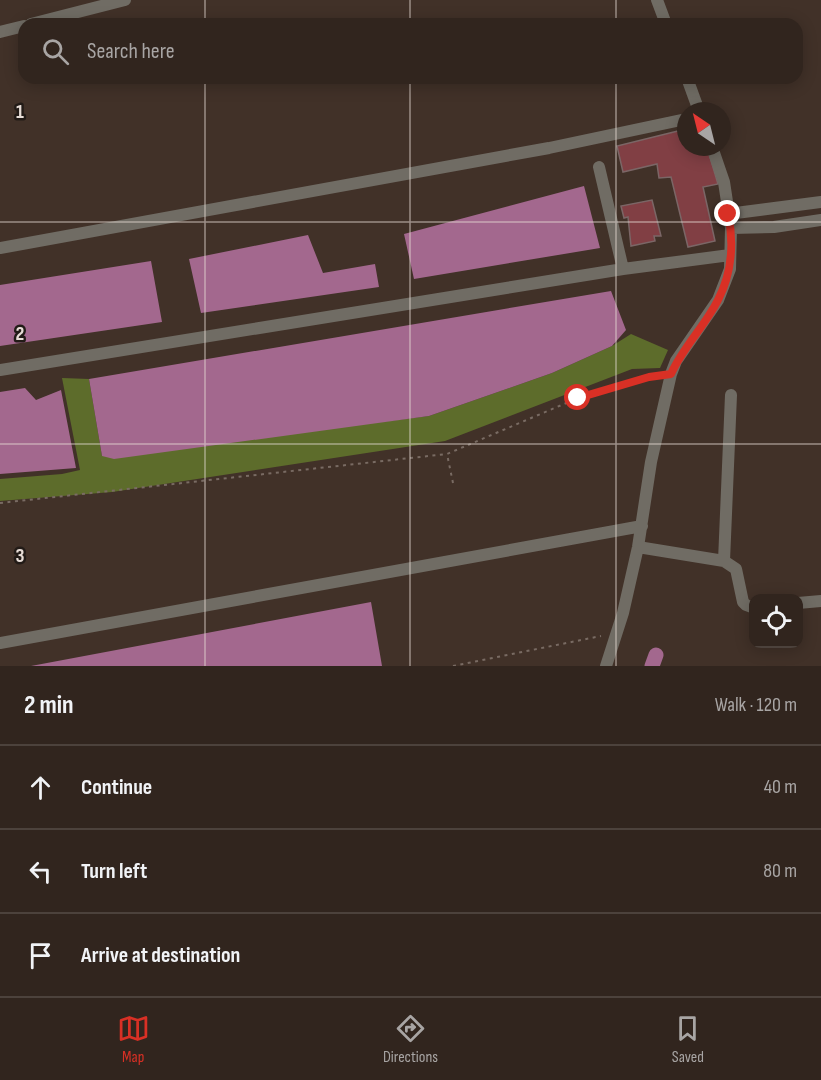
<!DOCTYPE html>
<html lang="en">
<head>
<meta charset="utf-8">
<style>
  :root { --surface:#31251e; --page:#392d27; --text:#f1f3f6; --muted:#a8a5a4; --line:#4c423c; --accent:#d93025 }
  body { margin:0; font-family:"Sofia Sans Condensed",sans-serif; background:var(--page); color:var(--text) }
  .controls { position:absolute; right:18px; bottom:18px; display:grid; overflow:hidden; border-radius:12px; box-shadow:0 3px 15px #0003 }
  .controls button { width:54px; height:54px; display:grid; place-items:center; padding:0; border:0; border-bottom:2px solid var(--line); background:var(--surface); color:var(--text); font:30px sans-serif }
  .compass { position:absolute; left:677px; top:102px; width:54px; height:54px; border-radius:50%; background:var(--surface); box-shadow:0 3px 15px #0003; rotate:325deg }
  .stop { position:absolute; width:18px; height:18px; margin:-14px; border:4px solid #d93025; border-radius:50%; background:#fff }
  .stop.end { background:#d93025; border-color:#fff; box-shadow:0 2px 6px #0008 }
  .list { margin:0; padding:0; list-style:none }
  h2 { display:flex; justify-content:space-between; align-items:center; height:78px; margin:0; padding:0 24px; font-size:26px }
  h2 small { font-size:20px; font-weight:400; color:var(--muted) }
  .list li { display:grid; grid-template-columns:39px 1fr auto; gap:18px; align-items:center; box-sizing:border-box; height:84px; padding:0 24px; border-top:2px solid var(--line) }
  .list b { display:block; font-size:22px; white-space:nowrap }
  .list em { font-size:20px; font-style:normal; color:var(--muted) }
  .icon { flex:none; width:33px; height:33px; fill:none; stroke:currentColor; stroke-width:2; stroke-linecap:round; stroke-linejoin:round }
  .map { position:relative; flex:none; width:821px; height:666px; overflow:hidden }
  .search { position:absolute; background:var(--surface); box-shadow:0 3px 15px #0003; left:18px; right:18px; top:18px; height:66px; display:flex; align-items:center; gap:15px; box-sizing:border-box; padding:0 21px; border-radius:18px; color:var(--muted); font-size:22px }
  .sheet { height:330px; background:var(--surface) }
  nav { display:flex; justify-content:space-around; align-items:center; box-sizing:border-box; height:84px; border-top:2px solid var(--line); background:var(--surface); font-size:16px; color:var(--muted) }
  nav a { display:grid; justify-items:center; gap:3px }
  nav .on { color:var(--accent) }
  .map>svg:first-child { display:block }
  .forest { fill:#5d6c2b }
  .water { fill:#a3688e }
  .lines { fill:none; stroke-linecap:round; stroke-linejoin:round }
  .canal { stroke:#a3688e; stroke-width:15 }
  .building { fill:#813f44; stroke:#7b6666; stroke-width:1.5 }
  .path { stroke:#796b63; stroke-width:2; stroke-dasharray:3 4.5; stroke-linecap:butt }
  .minor { stroke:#706c64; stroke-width:12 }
  .route { stroke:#d93025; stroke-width:8 }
  .grid { fill:none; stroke:#e7ddd7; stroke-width:1.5; stroke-opacity:0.55 }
  .grid-label { font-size:20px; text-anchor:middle; font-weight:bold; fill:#e7ddd7; stroke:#221b17; stroke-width:5; stroke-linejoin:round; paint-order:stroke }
</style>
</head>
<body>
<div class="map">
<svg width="821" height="666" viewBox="0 0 821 666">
  <rect width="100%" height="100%" fill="#413128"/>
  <path class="forest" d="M631 334 668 350 660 368 632 369 445 441 112 492 0 501V479L62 474 80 470 62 378 89 379 102 456 429 416 552 373 612 346Z"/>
  <path class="water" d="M584 186 600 248 414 279 404 234Z
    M308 235 323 273 375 264 379 287 201 313 189 259Z
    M151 261 162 322 0 346V285Z
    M611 291 626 330 612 346 552 373 429 416 114 459 102 456 89 379Z
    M25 388 36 400 61 390 76 468 0 474V392Z
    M371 602 382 666H31Z"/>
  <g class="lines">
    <path class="canal" d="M652 666 656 655"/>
  </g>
  <path class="building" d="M686 129V147H707L718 184 703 187 715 241 688 247 671 177 659 178 657 164 623 172 617 146Z
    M652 200 661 236H654L655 241 631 246 628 217 624 218 621 206Z"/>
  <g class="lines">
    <path class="path" d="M453 483 447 454 578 398 656 376
      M0 503 447 454
      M453 666 601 636"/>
    <path class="minor" d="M657 0 666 24
      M31 24 125 0
      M0 32 24 26
      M687 78 699 111
      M599 167 623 269
      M728 214 821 202
      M731 228 774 227 821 220
      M0 248 549 148 686 119
      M0 370 623 269 730 255
      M638 547 724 561 736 569 743 602 746 605 754 608
      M724 561 731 395
      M798 603 821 601
      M0 643 642 526
      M606 666 623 613 638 547 651 462 671 374 676 361 718 300 730 269 731 228 724 182 712 147"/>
  </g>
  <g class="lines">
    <path class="route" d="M578 398 649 377 671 374C683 347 705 326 718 300 732 273 734 242 728 214"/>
  </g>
  <path class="grid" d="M205 0V24M410 0V24M616 0V24M205 78V666M410 78V666M616 78V666M0 222H821M0 444H821"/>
  <g class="grid-label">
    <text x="20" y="118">1</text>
    <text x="20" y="340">2</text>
    <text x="20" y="562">3</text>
  </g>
</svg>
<div class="controls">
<button><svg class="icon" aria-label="locate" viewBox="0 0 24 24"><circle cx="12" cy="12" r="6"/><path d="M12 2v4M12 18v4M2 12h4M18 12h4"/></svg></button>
</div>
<svg class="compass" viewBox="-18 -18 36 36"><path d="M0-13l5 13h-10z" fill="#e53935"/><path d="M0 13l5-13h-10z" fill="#a8a5a4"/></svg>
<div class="stop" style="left:578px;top:398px"></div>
<div class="stop end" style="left:728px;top:214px"></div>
<div class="search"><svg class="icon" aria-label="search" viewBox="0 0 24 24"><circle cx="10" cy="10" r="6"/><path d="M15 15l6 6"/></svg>Search here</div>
</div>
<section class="sheet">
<h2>2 min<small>Walk · 120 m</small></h2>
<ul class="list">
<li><svg class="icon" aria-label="ahead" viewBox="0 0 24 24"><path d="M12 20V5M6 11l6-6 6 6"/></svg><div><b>Continue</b></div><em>40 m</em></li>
<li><svg class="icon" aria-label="left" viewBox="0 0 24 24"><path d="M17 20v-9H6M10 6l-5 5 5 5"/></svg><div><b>Turn left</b></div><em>80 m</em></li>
<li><svg class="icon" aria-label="arrive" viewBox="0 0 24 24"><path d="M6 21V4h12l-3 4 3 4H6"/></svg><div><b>Arrive at destination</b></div></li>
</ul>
</section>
<nav>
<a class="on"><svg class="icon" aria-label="map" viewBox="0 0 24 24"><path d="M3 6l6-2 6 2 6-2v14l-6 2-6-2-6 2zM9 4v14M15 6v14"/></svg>Map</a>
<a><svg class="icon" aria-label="directions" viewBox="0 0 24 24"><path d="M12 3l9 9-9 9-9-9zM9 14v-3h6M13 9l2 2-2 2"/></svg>Directions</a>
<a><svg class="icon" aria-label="saved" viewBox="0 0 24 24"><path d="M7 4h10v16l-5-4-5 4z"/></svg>Saved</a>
</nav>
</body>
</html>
